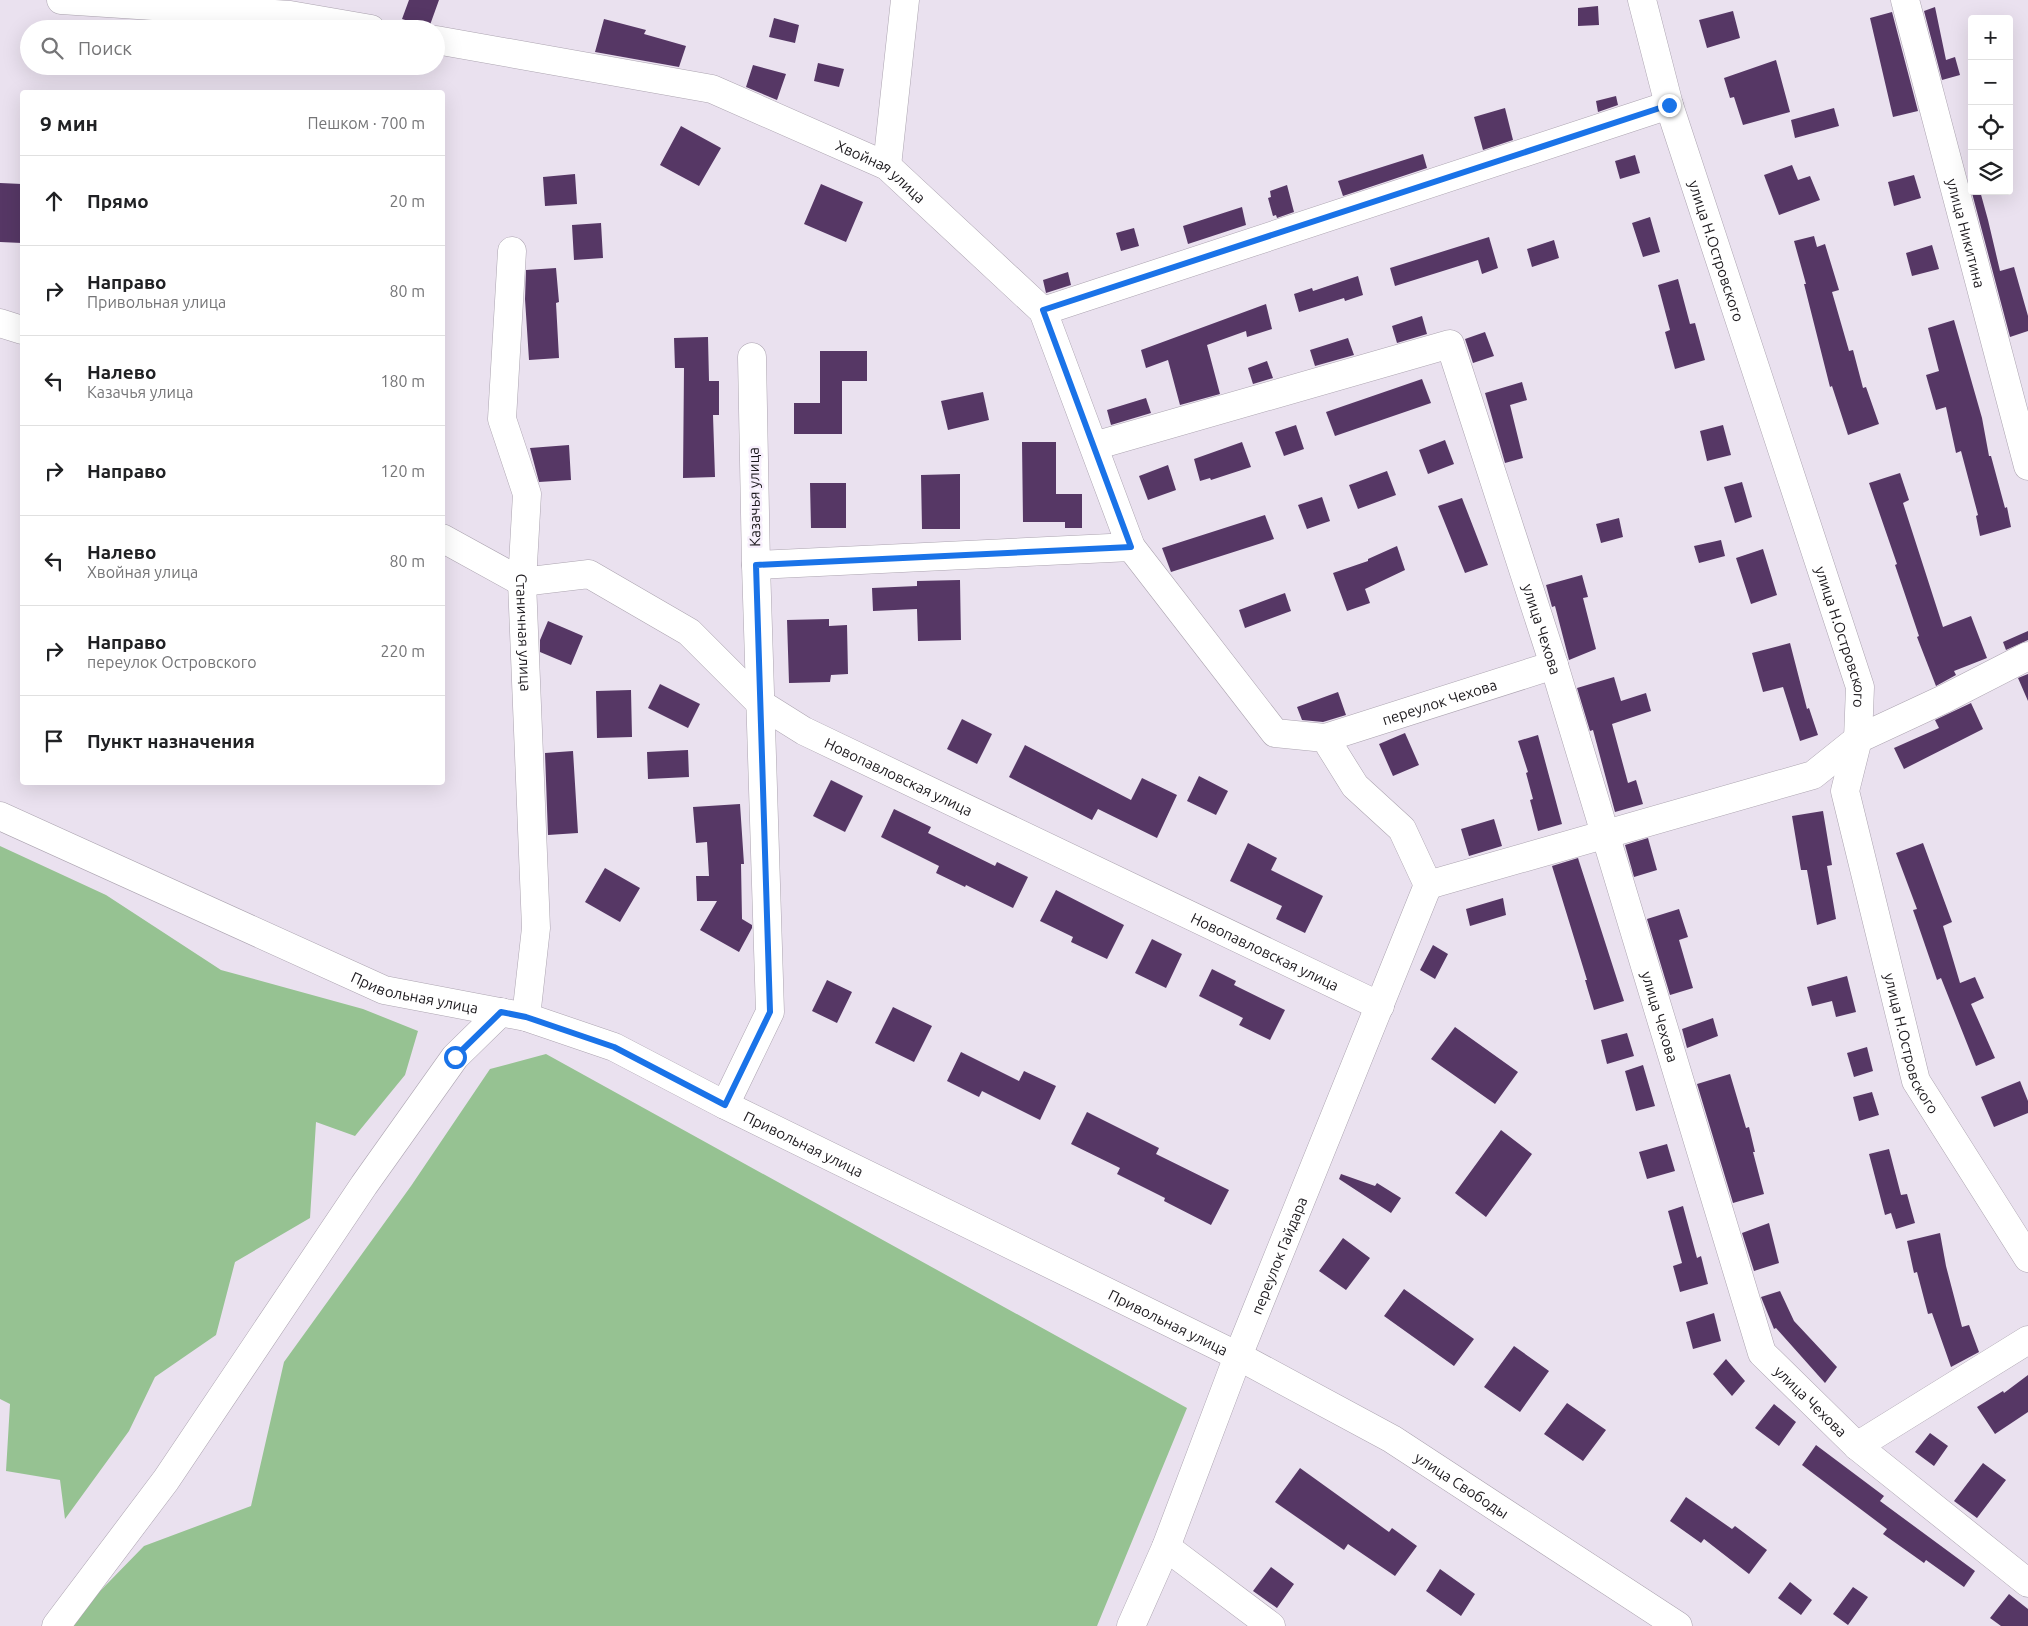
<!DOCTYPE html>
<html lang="ru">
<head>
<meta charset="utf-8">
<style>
  :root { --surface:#fff; --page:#f6f6f6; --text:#202124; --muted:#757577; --line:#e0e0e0 }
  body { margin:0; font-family:Ubuntu,sans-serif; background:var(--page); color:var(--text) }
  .controls { position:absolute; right:15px; top:15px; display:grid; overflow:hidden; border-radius:5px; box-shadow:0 5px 20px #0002 }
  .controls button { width:45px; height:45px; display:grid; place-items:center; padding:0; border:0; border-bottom:1px solid var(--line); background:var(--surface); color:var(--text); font:25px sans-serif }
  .stop { position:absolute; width:15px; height:15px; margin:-11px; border:4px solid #1a73e8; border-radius:50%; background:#fff }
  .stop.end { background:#1a73e8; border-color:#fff; box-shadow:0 1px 5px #0008 }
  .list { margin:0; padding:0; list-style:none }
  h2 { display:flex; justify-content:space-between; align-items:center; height:65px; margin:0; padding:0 20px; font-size:21px }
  h2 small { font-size:16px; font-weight:400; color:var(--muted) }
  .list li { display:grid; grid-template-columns:32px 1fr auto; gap:15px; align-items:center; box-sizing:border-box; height:90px; padding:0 20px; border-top:1px solid var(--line) }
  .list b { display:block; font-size:19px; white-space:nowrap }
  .list p { margin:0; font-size:16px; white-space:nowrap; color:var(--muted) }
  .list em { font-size:16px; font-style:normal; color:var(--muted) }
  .icon { flex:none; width:28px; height:28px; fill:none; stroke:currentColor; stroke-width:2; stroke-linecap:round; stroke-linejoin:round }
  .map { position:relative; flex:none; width:2028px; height:1626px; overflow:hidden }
  .search { position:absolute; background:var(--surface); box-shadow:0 5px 20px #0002; left:20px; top:20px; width:425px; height:55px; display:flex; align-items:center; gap:12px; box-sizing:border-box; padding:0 18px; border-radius:28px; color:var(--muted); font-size:19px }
  .panel { position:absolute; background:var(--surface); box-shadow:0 5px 20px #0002; left:20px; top:90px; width:425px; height:695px; border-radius:5px }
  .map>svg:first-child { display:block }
  .forest { fill:#96c292 }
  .building { fill:#563765 }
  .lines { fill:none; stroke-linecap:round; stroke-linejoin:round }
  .minor-casing { stroke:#aca4b0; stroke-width:29 }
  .minor { stroke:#fff; stroke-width:28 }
  .route { stroke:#1a73e8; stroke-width:6 }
  .labels { text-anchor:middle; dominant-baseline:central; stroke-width:5; stroke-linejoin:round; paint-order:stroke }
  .street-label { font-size:15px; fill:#1c191d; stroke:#f7effc }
</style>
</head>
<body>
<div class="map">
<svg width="2028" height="1626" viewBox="0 0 2028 1626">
  <rect width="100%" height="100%" fill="#eae1ef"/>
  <path class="forest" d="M0 846 106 895 221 970 363 1009 418 1031 405 1075 355 1136 316 1122 310 1218 235 1262 216 1335 155 1377 129 1431 65 1519 60 1480 6 1471 10 1404 0 1399Z
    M546 1054 1187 1408 1097 1626H66L144 1546 251 1506 284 1362 411 1186 490 1069Z"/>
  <path class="building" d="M409 0H439L430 25 428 27 402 19Z
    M1598 6 1599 25 1578 26V8Z
    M1935 7 1946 60 1955 57 1960 75 1942 80 1924 11Z
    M1733 11 1740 38 1707 48 1699 20Z
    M1892 12 1918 111 1893 117 1870 18Z
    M774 18 799 25 795 43 769 37Z
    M604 19 646 30 644 34 686 46 679 67 595 52Z
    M1776 60 1790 112 1743 125 1734 97 1730 98 1724 78Z
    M818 63 844 69 839 87 814 81Z
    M753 65 786 74 777 100 746 87Z
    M1616 96 1618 105 1598 112 1596 101Z
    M1505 108 1513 140 1483 150 1474 117Z
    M1834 108 1839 126 1795 138 1791 120Z
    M681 126 721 148 699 186 660 165Z
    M1423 154 1427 168 1343 196 1338 181Z
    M1635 155 1640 173 1620 179 1615 161Z
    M1792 165 1798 180 1810 176 1820 200 1779 215 1764 175Z
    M575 174 577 204 545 206 543 177Z
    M1914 175 1921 198 1894 206 1888 182Z
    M0 183 22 184V243L0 242Z
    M821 184 863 202 846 242 804 224Z
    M1287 185 1294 212 1277 218 1276 215 1273 216 1268 198 1271 197 1270 191Z
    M1978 191H1980L1988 220 2000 271 2014 267 2028 316V331L2010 337 1972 193Z
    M1242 207 1246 225 1188 244 1183 226Z
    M1650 217 1660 252 1643 257 1632 223Z
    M601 223 603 258 574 260 572 225Z
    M1134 228 1139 246 1121 251 1116 233Z
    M1814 236 1817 247 1825 244 1839 290 1832 292 1849 351 1853 350 1863 388 1866 387 1879 424 1848 435 1832 386 1830 387 1804 284H1806L1794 241Z
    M1489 237 1498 268 1482 274 1478 260 1395 286 1390 268Z
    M1554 240 1559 258 1532 267 1527 249Z
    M1932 245 1939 269 1912 276 1906 253Z
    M556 268 559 302 556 303 559 358 529 360 525 299 526 270Z
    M1068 272 1071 285 1046 293 1043 280Z
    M1358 276 1363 295 1345 301 1344 298 1299 312 1294 294 1312 288 1313 291Z
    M1678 279 1690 324 1695 323 1705 360 1675 369 1665 332 1670 330 1658 285Z
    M1266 304 1272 329 1247 337 1246 331 1207 345 1220 394 1180 405 1168 360 1146 368 1141 350Z
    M1422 316 1427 334 1397 343 1392 326Z
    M1954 320 1982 418 1989 456H1991L2005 508 2007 507 2011 527 1980 536 1976 516 1978 515 1961 451 1956 453 1946 407 1936 410 1926 375 1939 371 1928 328Z
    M1485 332 1494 356 1473 363 1465 339Z
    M708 337 709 381H719V415H713L715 477 683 478 684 368H675L674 338Z
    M1348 338 1354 355 1315 366 1310 350Z
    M820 351H867V381H842V434H794V403H820Z
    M1267 361 1273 378 1253 384 1248 368Z
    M1422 379 1431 403 1335 436 1326 412Z
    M1522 382 1527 400 1510 405 1523 458 1505 463 1485 393Z
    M983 392 989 420 948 430 941 401Z
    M1146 398 1151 413 1111 425 1107 410Z
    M1296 425 1304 449 1284 456 1275 432Z
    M1723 425 1731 455 1707 461 1700 431Z
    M1445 440 1454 464 1428 474 1419 450Z
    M1022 442H1056V494H1082V528H1065V522H1023Z
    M1242 442 1251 467 1211 480 1210 478 1200 481 1194 459Z
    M569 445 571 480 539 482 530 448Z
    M1168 465 1176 490 1148 500 1139 476Z
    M1387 471 1396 495 1358 509 1349 485Z
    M1900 473 1909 500 1903 503 1943 627 1971 616 1987 658 1954 671 1956 675 1936 686 1917 637 1919 636 1895 565 1897 564 1869 483Z
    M960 474V529H922L921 475Z
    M1742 482 1752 517 1735 523 1724 487Z
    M810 483H846V528H811Z
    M1322 497 1330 521 1307 529 1298 505Z
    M1462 498 1488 565 1465 573 1438 506Z
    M1265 515 1274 539 1171 572 1162 548Z
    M1619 518 1623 537 1601 543 1596 524Z
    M1721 540 1725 556 1699 563 1694 546Z
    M1397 546 1405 570 1365 589 1370 603 1347 611 1333 573 1368 561V559Z
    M1763 549 1777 595 1751 604 1736 558Z
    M1582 575 1588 597 1583 598 1596 649 1569 660 1555 606 1552 607 1546 585Z
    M960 580 961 640 918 641 917 609 873 611 872 588 917 586V581Z
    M1285 593 1291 611 1245 628 1239 610Z
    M829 619V626L847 625 848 674 831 675 830 682 789 683 787 620Z
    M548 621 583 636 571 665 540 652V640Z
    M2028 631V640L2006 650 2003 642Z
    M1790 643 1807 709 1809 708 1818 735 1800 741 1783 687 1763 692 1752 653Z
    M2028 674V701L2018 678Z
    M1614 677 1621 701 1646 693 1651 711 1612 724 1628 783 1636 780 1643 804 1615 812 1593 730 1590 731 1577 688Z
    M660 684 700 704 688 728 648 708Z
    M631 690 632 737 597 738 596 691Z
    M1338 692 1346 715 1323 722 1302 720 1297 707Z
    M1971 703 1983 729 1904 769 1894 748 1939 728 1935 720Z
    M962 719 992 734 977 764 947 749Z
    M1405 733 1419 765 1393 776 1379 744Z
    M1538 735 1562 824 1538 831 1530 800 1533 799 1526 773 1528 772 1518 741Z
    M1025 745 1131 800 1142 778 1177 795 1157 838 1098 809 1092 820 1009 777Z
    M688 750 689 777 648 779 647 752Z
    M573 751 578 833 548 835 545 753Z
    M1199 776 1228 791 1216 815 1187 801Z
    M831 780 863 796 845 832 813 816Z
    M740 804 744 864H741L742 919 752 925V928L739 952 700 930 717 901H697L696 876H709L707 842 696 843 693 807Z
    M894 809 931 827 928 833 995 866 997 862 1028 877 1013 908 966 885 965 887 936 873 939 866 881 837Z
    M1823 811 1832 865 1827 866 1836 919 1817 925 1807 870H1801L1792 816Z
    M1494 819 1502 846 1469 856 1461 829Z
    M1648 838 1657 870 1634 877 1625 845Z
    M1248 843 1277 858 1271 870 1323 896 1305 933 1276 919 1282 906 1230 881Z
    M1923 843 1952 922 1943 926 1960 983 1975 977 1984 998 1971 1004 1995 1058 1976 1066 1941 978 1937 980 1913 910 1917 909 1896 853Z
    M1578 858 1624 1001 1594 1010 1585 980H1587L1552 866Z
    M605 868 640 888 620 922 585 902Z
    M1056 890 1124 925 1107 959 1071 942 1073 937 1040 921Z
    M1503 898 1506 915 1470 926 1466 909Z
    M1679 909 1688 937 1679 940 1693 988 1670 995 1647 919Z
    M1152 939 1182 954 1166 988 1135 973Z
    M1433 945 1448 954 1435 979 1420 970Z
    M1212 969 1236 981 1234 985 1285 1010 1270 1040 1239 1025 1243 1018 1199 996Z
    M1847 976 1856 1012 1836 1017 1832 1001 1812 1006 1807 987Z
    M827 980 852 992 837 1023 812 1011Z
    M893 1007 932 1026 914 1062 875 1043Z
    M1713 1018 1718 1036 1687 1048 1682 1029Z
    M1455 1027 1518 1072 1495 1104 1431 1059Z
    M1627 1033 1634 1056 1607 1064 1601 1040Z
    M1867 1047 1873 1071 1854 1077 1847 1053Z
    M961 1052 1019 1081 1024 1071 1056 1086 1040 1120 982 1091 979 1097 947 1081Z
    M1643 1065 1655 1106 1636 1111 1625 1071Z
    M1730 1074 1746 1128 1749 1127 1755 1152H1753L1764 1194 1733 1203 1697 1084Z
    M2020 1081 2028 1101V1113L1994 1127 1981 1097Z
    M1872 1092 1879 1115 1859 1121 1853 1097Z
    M1087 1112 1159 1148 1156 1154 1229 1190 1211 1225 1164 1201 1165 1198 1117 1174 1120 1168 1071 1144Z
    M1501 1130 1532 1154 1486 1217 1455 1193Z
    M1667 1144 1675 1171 1647 1179 1639 1152Z
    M1889 1149 1901 1195 1907 1194 1915 1223 1896 1229 1891 1213 1885 1215 1869 1154Z
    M1341 1174 1375 1186 1377 1183 1401 1198 1391 1213 1339 1179Z
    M1683 1206 1697 1258 1701 1256 1708 1284 1680 1292 1673 1266 1682 1263 1668 1211Z
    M1769 1223 1779 1263 1754 1271 1742 1233Z
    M1940 1233 1946 1266 1962 1327 1969 1325 1979 1352 1951 1367 1932 1313 1928 1314 1917 1272 1914 1273 1907 1241Z
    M1343 1238 1370 1258 1346 1290 1319 1271Z
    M1404 1289 1474 1339 1454 1366 1384 1316Z
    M1780 1291 1794 1321 1837 1367 1825 1383 1776 1328 1774 1329 1761 1297Z
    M1714 1313 1721 1341 1693 1349 1686 1322Z
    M1514 1346 1549 1371 1520 1412 1484 1387Z
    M1726 1359 1745 1381 1732 1396 1713 1374Z
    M2028 1375V1412L1995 1434 1977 1407 2003 1391 2004 1393Z
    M1567 1403 1606 1430 1583 1461 1544 1434Z
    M1774 1404 1796 1422 1779 1446 1755 1428Z
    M1930 1433 1948 1446 1934 1466 1915 1452Z
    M1816 1445 1884 1496 1880 1501 1975 1571 1964 1587 1926 1560 1924 1563 1883 1534 1887 1529 1802 1465Z
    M1983 1463 2006 1480 1977 1518 1954 1501Z
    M1300 1468 1389 1532 1392 1528 1417 1546 1395 1576 1348 1544 1344 1550 1275 1502Z
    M1686 1497 1732 1529 1735 1526 1767 1550 1749 1574 1704 1539 1701 1543 1670 1521Z
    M1271 1567 1294 1584 1277 1608 1253 1591Z
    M1440 1569 1475 1594 1461 1616 1426 1591Z
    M1790 1582 1812 1600 1801 1615 1778 1598Z
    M1853 1587 1868 1597 1848 1625 1833 1614Z
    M2009 1594 2028 1609V1626H2001L1990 1618Z"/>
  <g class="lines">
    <defs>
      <g id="minor">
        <path d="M61 0 290 15 371 29"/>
        <path id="s1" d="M1642 0 1669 105 1860 687 1858 739 1845 791 1916 1081 2028 1258"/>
        <path id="s2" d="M1905 0 2028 466"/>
        <path id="s3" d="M436 40 712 89 887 166 1043 311 1131 547 1275 733 1325 738 1355 786 1402 829 1428 885"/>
        <path d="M887 166 905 0"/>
        <path id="s4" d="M512 251 502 419 527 494 522 582 536 928 526 1017"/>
        <path d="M1043 311 1669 105"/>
        <path d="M0 323 22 330"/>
        <path id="s5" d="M1094 446 1450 344 1554 665 1762 1353 1857 1446 2028 1583"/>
        <path id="s6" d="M442 538 522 582 589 574 689 632 761 704 804 731 1380 1006"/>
        <path d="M756 565 1131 547"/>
        <path id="s7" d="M1325 738 1554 665"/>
        <path id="s8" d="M0 816 384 990 526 1017 614 1047 725 1105 1238 1356 1392 1439 1678 1626"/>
        <path d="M1428 885 1813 775 1858 739 1944 699 2028 656"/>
        <path d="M725 1105 770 1012 756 565 752 357"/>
        <path d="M1857 1446 2028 1340"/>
        <path d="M1166 1547 1271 1626"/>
        <path d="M56 1626 166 1480 364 1185 455 1057 501 1012"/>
        <path id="s9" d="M1131 1626 1166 1547 1238 1356 1428 885"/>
      </g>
    </defs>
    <use href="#minor" class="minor-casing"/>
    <use href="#minor" class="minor"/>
  </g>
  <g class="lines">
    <path class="route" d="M455 1057 501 1012 526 1017 614 1047 725 1105 770 1012 756 565 1131 547 1043 310 1669 105"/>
  </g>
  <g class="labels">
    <g class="street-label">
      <text stroke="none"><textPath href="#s3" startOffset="469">Хвойная улица</textPath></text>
      <text stroke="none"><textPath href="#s2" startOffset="241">улица Никитина</textPath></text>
      <text stroke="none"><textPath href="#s1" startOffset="262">улица Н.Островского</textPath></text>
      <text transform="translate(754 497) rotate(-91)">Казачья улица</text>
      <text stroke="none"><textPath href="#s5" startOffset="670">улица Чехова</textPath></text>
      <text stroke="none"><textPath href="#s4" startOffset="386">Станичная улица</textPath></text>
      <text stroke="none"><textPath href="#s1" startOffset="668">улица Н.Островского</textPath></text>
      <text stroke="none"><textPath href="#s7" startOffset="120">переулок Чехова</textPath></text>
      <text stroke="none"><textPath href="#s6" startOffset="532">Новопавловская улица</textPath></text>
      <text stroke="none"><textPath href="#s6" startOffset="938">Новопавловская улица</textPath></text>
      <text stroke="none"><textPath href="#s8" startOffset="452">Привольная улица</textPath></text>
      <text stroke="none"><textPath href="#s5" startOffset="1075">улица Чехова</textPath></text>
      <text stroke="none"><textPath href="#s1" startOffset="1088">улица Н.Островского</textPath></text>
      <text stroke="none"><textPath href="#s8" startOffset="872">Привольная улица</textPath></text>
      <text stroke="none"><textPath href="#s9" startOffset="399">переулок Гайдара</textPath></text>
      <text stroke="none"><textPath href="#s8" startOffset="1278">Привольная улица</textPath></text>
      <text stroke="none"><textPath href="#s5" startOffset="1495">улица Чехова</textPath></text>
      <text stroke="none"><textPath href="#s8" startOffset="1614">улица Свободы</textPath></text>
    </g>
  </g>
</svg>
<div class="controls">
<button>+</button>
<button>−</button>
<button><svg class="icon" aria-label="locate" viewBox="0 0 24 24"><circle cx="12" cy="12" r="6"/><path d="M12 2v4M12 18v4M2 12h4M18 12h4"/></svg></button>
<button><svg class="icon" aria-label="layers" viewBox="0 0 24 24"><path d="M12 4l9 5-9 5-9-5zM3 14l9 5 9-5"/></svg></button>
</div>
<div class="stop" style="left:455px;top:1057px"></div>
<div class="stop end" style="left:1669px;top:105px"></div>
<div class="search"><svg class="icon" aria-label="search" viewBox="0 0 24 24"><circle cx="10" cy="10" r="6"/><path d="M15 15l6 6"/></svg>Поиск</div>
<section class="panel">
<h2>9 мин<small>Пешком · 700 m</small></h2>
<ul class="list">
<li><svg class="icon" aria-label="ahead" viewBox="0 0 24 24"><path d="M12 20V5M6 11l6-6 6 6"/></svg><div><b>Прямо</b></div><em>20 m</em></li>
<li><svg class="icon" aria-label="right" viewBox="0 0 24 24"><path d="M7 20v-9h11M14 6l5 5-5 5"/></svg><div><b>Направо</b><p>Привольная улица</p></div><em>80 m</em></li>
<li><svg class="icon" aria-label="left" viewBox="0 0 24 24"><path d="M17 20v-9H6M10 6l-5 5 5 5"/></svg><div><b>Налево</b><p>Казачья улица</p></div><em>180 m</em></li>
<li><svg class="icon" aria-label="right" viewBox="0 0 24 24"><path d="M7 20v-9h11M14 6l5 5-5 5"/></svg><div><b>Направо</b></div><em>120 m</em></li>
<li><svg class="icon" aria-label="left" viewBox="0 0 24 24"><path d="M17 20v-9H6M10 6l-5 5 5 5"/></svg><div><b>Налево</b><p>Хвойная улица</p></div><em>80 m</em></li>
<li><svg class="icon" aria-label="right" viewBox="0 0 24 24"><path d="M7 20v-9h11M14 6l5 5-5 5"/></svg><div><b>Направо</b><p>переулок Островского</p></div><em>220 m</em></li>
<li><svg class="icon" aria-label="arrive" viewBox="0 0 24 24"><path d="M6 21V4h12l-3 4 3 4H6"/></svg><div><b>Пункт назначения</b></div></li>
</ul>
</section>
</div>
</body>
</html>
